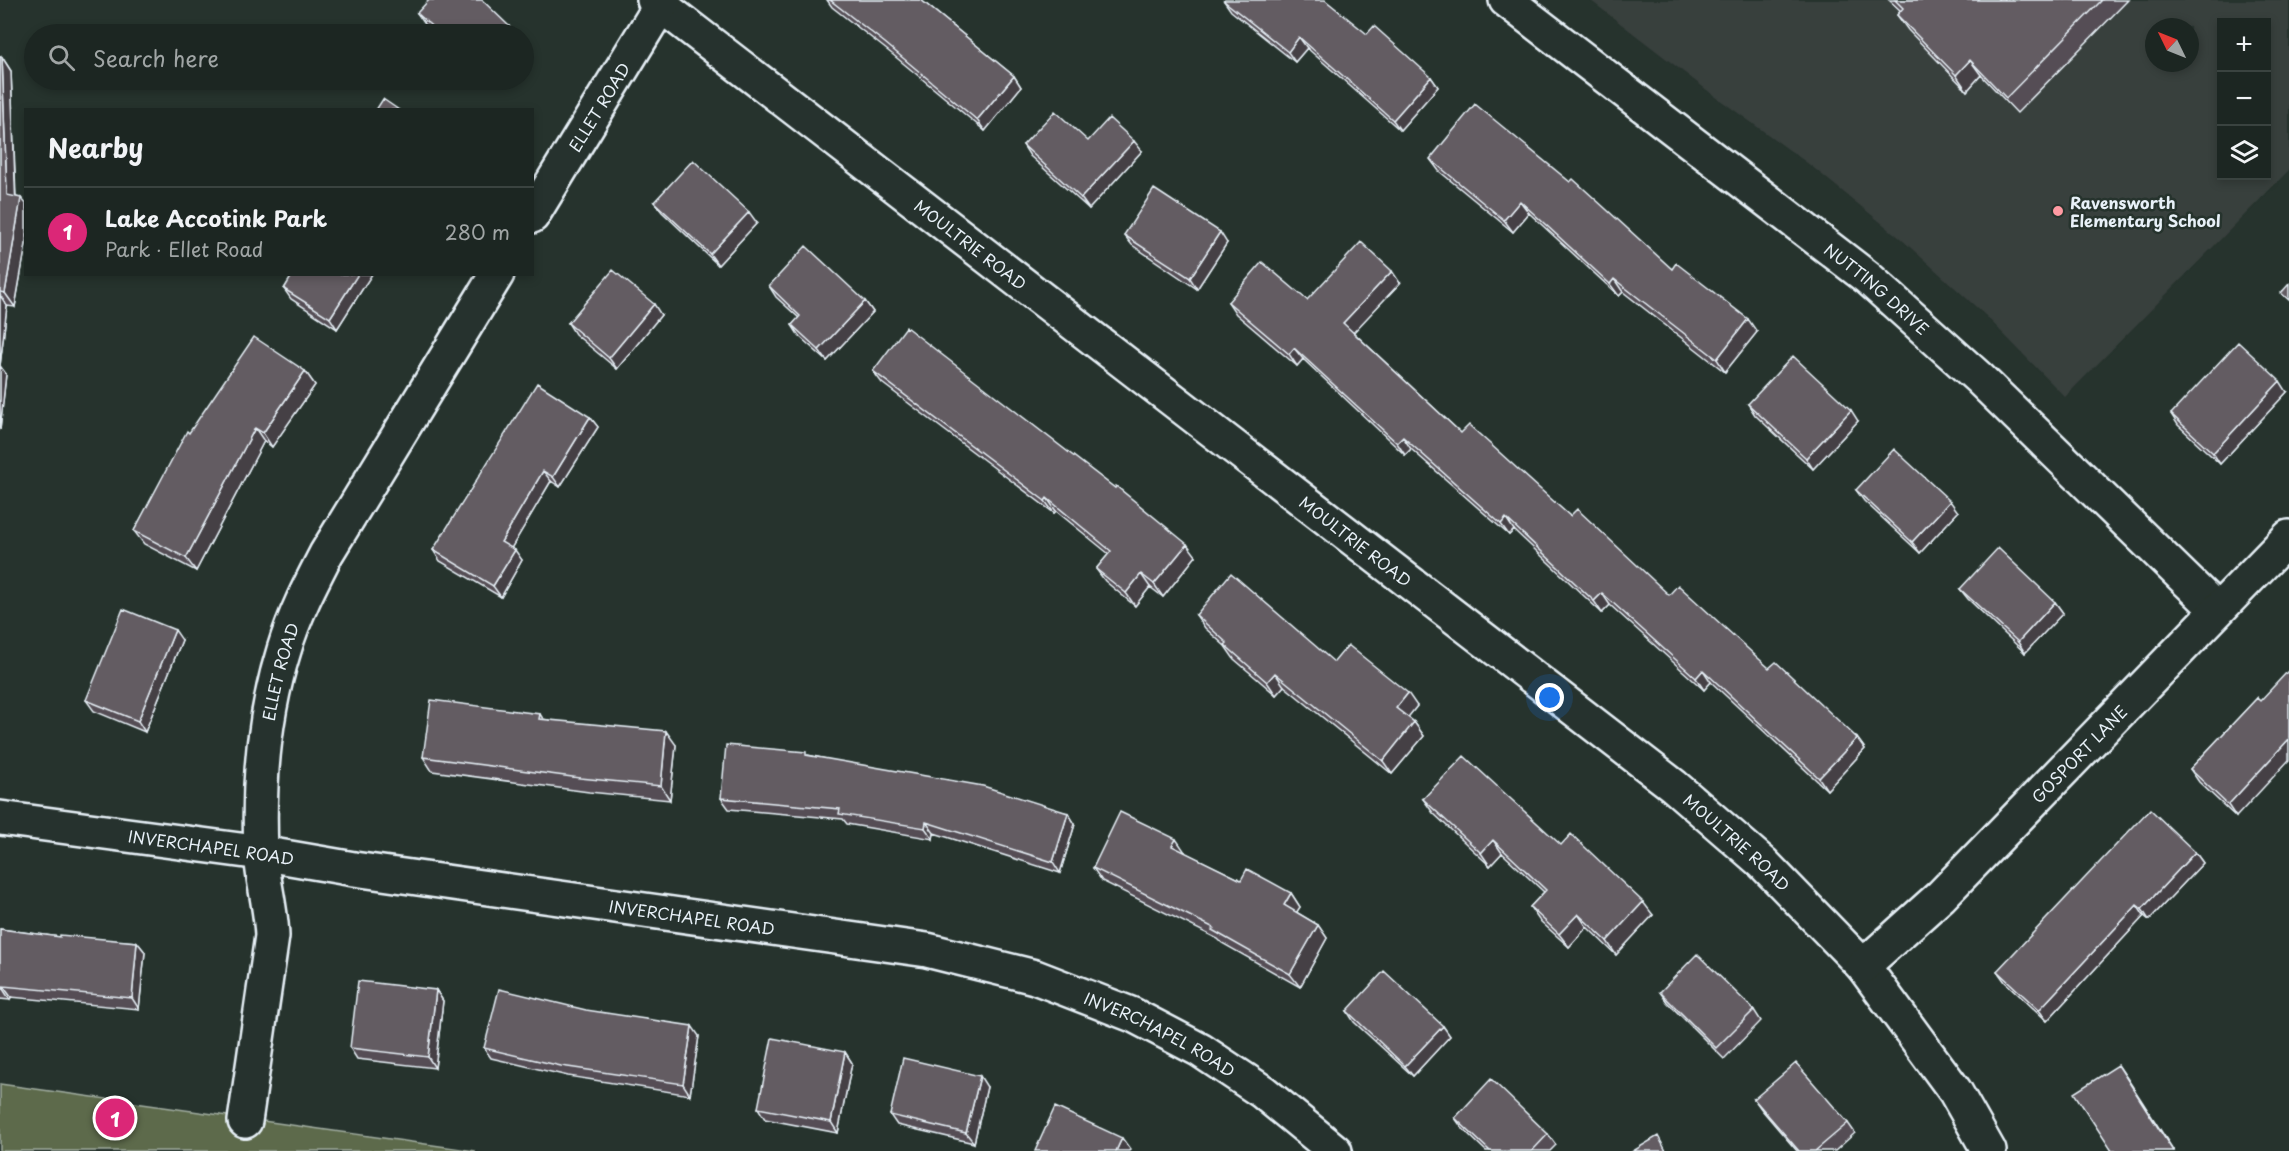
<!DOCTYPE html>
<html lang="en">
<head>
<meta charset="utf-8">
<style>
  :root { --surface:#1c2622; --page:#29322f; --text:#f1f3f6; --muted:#a0a5a5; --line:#3a4340; --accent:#db2777 }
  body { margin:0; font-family:"Playpen Sans",sans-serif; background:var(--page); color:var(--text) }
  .controls { position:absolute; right:18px; top:18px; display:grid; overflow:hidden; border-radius:0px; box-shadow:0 3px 9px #0003 }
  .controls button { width:54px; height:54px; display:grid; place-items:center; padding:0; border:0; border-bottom:2px solid var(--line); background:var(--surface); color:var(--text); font:30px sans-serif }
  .compass { position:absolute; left:2145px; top:18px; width:54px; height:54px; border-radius:50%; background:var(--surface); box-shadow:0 3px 9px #0003; rotate:313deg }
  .you { position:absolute; left:1550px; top:698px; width:21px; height:21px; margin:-15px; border:4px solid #fff; border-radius:50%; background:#1a73e8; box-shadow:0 0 0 9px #1a73e833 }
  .badge { display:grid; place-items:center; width:39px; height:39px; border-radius:50%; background:var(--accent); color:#fff; font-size:20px; font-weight:700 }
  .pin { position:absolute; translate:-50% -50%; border:3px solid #fff; box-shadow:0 2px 6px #0006 }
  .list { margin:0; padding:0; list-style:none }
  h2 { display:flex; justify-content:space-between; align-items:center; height:78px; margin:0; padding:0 24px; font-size:26px }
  h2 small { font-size:20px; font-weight:400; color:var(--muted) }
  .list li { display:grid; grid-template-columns:39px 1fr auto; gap:18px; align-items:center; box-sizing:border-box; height:90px; padding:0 24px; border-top:2px solid var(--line) }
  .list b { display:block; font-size:22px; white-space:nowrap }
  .list p { margin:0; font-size:20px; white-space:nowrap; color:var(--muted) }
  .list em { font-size:20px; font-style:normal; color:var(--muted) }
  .icon { flex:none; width:33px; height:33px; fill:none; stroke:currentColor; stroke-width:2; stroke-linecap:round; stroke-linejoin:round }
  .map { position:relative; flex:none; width:2289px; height:1151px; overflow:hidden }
  .search { position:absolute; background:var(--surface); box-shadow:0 3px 9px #0003; left:24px; top:24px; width:510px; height:66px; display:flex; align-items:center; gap:15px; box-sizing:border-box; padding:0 21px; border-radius:33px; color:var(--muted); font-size:22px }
  .panel { position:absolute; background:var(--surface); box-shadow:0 3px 9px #0003; left:24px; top:108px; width:510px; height:168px; border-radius:0px }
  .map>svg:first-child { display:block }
  .built { fill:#383f3d; fill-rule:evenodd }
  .green { fill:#5d6a4b; stroke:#a2aea2; stroke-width:1.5 }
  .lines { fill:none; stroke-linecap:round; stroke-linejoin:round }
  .minor-casing { stroke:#e8f1f8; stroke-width:38 }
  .minor { stroke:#26332d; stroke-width:33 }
  .wall { fill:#554e54; stroke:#e8f1f8; stroke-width:1.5 }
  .shaded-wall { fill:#454045; stroke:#e8f1f8; stroke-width:1.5 }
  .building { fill:#635b62; stroke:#e8f1f8; stroke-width:1.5 }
  .poi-dot { fill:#ff9aa2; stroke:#26332d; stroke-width:2 }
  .labels { text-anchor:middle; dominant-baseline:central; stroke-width:5; stroke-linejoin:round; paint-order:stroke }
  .street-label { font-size:16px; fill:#e8f1f8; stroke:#26332d }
  .poi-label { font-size:16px; font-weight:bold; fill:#e8f1f8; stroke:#26332d; text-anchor:start }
</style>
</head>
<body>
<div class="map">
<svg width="2289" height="1151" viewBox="0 0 2289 1151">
  <rect width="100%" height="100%" fill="#26332d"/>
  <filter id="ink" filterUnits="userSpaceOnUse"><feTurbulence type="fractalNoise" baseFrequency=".0167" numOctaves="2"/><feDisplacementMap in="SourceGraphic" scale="12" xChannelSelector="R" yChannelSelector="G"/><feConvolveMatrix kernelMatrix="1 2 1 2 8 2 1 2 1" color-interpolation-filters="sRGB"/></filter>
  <g filter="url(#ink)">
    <path class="built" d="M1590 0H2289V170L2065 397 1985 315 1900 238 1810 165 1716 97ZM2222 22H2266V176H2222ZM2154 27H2190V63H2154Z"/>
    <path class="green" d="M0 1084 475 1151H0Z"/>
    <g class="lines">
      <defs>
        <g id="minor">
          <path id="s1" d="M654 0 1674 786 1763 863 1863 966 1955 1091 1989 1151"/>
          <path id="s2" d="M1506 0 1868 278 1979 378 2217 610"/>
          <path id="s3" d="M532 216 664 0"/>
          <path id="s4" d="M0 818 261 853 354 869 927 950 1035 977 1133 1015 1200 1050 1263 1092 1335 1151"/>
          <path id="s5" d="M1863 966 1941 896 2289 537"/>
          <path id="s6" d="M245 1121 272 936C271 907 262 879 261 850 258 783 264 714 284 650 294 616 310 585 326 554L497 274"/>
        </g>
      </defs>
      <use href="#minor" class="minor-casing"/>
      <use href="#minor" class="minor"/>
    </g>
    <path class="wall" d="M827 0H921L1014 76 1021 87 985 131 892 54 832 7Z
      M1889 0H2128L2017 113 1981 75 1967 91 1908 30 1897 15 1901 11Z
      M1224 1 1367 34 1431 77 1438 87 1400 130 1307 48 1295 62 1231 11Z
      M417 13 515 34H436L424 23Z
      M0 57H2L11 71 16 197 21 198 26 204V244L15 307 7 306 0 366 6 374 0 430Z
      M1088 141 1142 151 1089 209 1030 156 1023 145Z
      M1430 159 1672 269 1757 332 1725 372 1623 292 1619 296 1529 213 1513 232 1439 171Z
      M654 202 757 223 718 265 662 212Z
      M1124 235 1227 243 1197 289 1132 245Z
      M293 274H372L337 329 291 299 284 289Z
      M1400 283 1353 332 1461 433 1570 516 1669 595 1769 668 1857 738 1865 749 1827 790 1711 682 1704 690 1610 605 1602 613 1514 530 1509 535 1411 449 1405 455 1303 359 1297 366 1236 314 1228 302 1307 300Z
      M769 286 865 301 873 312 827 361 799 336 792 325 799 318 776 297Z
      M661 315 617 369 575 334 568 323Z
      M305 371 315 385 272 447 264 441 196 571 144 544 134 531 189 433Z
      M873 371 1196 556 1163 597 1150 587 1135 606 1105 581 1096 569 1109 554 1056 511 1054 513 882 383Z
      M2287 392 2220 464 2178 425 2171 414Z
      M1748 404 1858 421 1813 469 1755 415Z
      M590 417 598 427 560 487 551 481 511 548 522 560 501 597 440 561 433 550Z
      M1856 490 1958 512 1920 553 1864 501Z
      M1960 589 2055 602 2063 613 2025 653 1968 599Z
      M1196 615 1334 662 1417 706 1408 717 1414 722 1424 736 1392 774 1284 686 1276 695 1234 659 1225 646 1205 628Z
      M182 640 145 732 94 711 86 700Z
      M2257 698 2236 817 2199 782 2190 769Z
      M540 714 543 719 676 745 670 800 589 792 432 771 423 757Z
      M808 755 1068 813 1075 824 1060 873 934 833 933 839 847 824 843 819 729 809 721 798Z
      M1423 799 1561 845 1653 915 1616 955 1587 927 1569 947 1539 920 1530 907 1544 892 1502 853 1490 866 1433 813Z
      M1185 852V853L1241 880 1291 893 1300 907 1296 912 1318 925 1327 938 1300 987 1222 943 1218 939 1102 881 1093 868Z
      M2195 852 2203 863 2149 920 2144 916 2047 1021 2005 982 1997 971Z
      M0 929 60 937 137 942 145 952 139 1009 11 997 10 1000 0 999Z
      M436 990 443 1001 435 1068 357 1059 350 1048Z
      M1660 992 1754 1010 1761 1021 1724 1059 1667 1002Z
      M1347 1011 1443 1026 1450 1036 1413 1076 1354 1022Z
      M699 1036 690 1095 568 1076 491 1058 484 1048Z
      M845 1052 852 1063 838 1133 765 1119 758 1108Z
      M987 1087 974 1143 897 1125 890 1115Z
      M1754 1099 1848 1123 1855 1133 1835 1151H1797L1762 1110Z
      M1455 1118 1548 1134 1556 1145 1550 1151H1486L1462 1128Z"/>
    <path class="shaded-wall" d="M509 26 515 34H501Z
      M1299 37 1307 48 1295 62 1288 52Z
      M2 57 11 71 16 209 7 195Z
      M1970 60 1981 75 1967 91 1956 75Z
      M1014 76 1021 87 985 131 977 120Z
      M1431 77 1438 87 1400 130 1393 120Z
      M1134 141 1142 151 1089 209 1081 198Z
      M21 198 26 204V244L15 307 5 293Z
      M1520 201 1529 213 1513 232 1504 220Z
      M749 212 757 223 718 265 710 254Z
      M1220 232 1227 243 1197 289 1190 278Z
      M1392 271 1400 283 1351 335 1343 323Z
      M358 274H372L337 329 330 318Z
      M1614 279 1623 292 1619 296 1610 284Z
      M0 295 7 306 0 366 6 374 0 430Z
      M865 301 873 312 827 361 819 350Z
      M654 304 661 315 617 369 609 358Z
      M1748 319 1757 332 1725 372 1717 359Z
      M1294 348 1303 359 1297 366 1289 354Z
      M305 371 315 385 272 447 263 433Z
      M2280 381 2287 392 2220 464 2213 453Z
      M1851 410 1858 421 1813 469 1806 458Z
      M590 417 598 427 560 487 553 477Z
      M255 428 264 441 196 571 186 558Z
      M1403 437 1411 449 1405 455 1397 443Z
      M543 471 551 481 509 552 501 542Z
      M1047 498 1056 511 1054 513 1045 501Z
      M1950 501 1958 512 1920 553 1912 542Z
      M1506 518 1514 530 1509 535 1501 524Z
      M1187 544 1196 556 1163 597 1154 584Z
      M515 550 522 560 501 597 493 586Z
      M1141 574 1150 587 1135 606 1126 593Z
      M1602 593 1610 605 1602 613 1594 601Z
      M2055 602 2063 613 2025 653 2018 642Z
      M175 630 182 640 145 732 138 721Z
      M1703 670 1711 682 1704 690 1696 678Z
      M1275 673 1284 686 1276 695 1267 682Z
      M1408 693 1417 706 1405 721 1396 708Z
      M1414 722 1424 736 1392 774 1383 761Z
      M666 731 676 745 670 800 661 786Z
      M1857 738 1865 749 1827 790 1819 778Z
      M2289 739V760L2236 817 2228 805Z
      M1068 813 1075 824 1060 873 1053 862Z
      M926 822 934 833 933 839 925 828Z
      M1176 839 1185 852 1181 860 1172 846Z
      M1493 840 1502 853 1490 866 1481 853Z
      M2195 852 2203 863 2149 920 2142 909Z
      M1291 893 1300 907 1293 918 1284 905Z
      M1643 902 1653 915 1616 955 1607 941Z
      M2137 905 2144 916 2047 1021 2039 1010Z
      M1578 914 1587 927 1569 947 1559 934Z
      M1318 925 1327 938 1300 987 1290 974Z
      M137 942 145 952 139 1009 132 998Z
      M3 986 11 997 10 1000 3 989Z
      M436 990 443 1001 435 1068 428 1057Z
      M692 1026 699 1036 690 1095 683 1084Z
      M1443 1026 1450 1036 1413 1076 1405 1066Z
      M845 1052 852 1063 838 1133 831 1122Z
      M2118 1065 2127 1078 2174 1151H2173Z
      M980 1076 987 1087 974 1143 966 1133Z
      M1122 1138 1130 1149 1129 1151H1116Z"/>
    <path class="building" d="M429 0H482L509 26 501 34H440L417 13Z
      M830 0H921L1014 76 977 120 885 43Z
      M1225 0H1325L1367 34 1374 26 1431 77 1393 120 1299 37 1288 52 1224 1Z
      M1895 0H2102L2006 98 1970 60 1956 75 1897 15 1903 8Z
      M0 57H2L7 195 21 198 5 293 0 292Z
      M383 99 399 110H376Z
      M1475 104 1570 182 1573 179 1672 269 1676 263 1748 319 1717 359 1614 279 1610 284 1520 201 1504 220 1430 159Z
      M1055 111 1088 141 1109 118 1134 141 1081 198 1023 145Z
      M693 160 749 212 710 254 654 202Z
      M1154 189 1220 232 1190 278 1124 235Z
      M1361 242 1392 271 1343 323 1461 433 1469 425 1570 516 1577 509 1669 595 1678 585 1769 668 1776 662 1857 738 1819 778 1703 670 1696 678 1602 593 1594 601 1506 518 1501 524 1403 437 1397 443 1294 348 1289 354 1228 302 1262 262 1307 300Z
      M806 246 865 301 819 350 792 325 800 316 769 286Z
      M613 270 654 304 609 358 568 323Z
      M293 274H358L330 318 284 289Z
      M2289 284V300L2281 293Z
      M906 327 1115 488 1116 486 1187 544 1154 584 1141 574 1126 593 1096 569 1111 551 1047 498 1045 501 873 371Z
      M254 337 305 371 263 433 255 428 186 558 134 531 187 431 189 433Z
      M2238 342 2280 381 2213 453 2171 414Z
      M1793 356 1851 410 1806 458 1748 404Z
      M537 383 590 417 553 477 543 471 501 542 515 550 493 586 433 550Z
      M1894 449 1950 501 1912 542 1856 490Z
      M1998 548 2055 602 2018 642 1960 589Z
      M1231 573 1334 662 1348 645 1408 693 1396 708 1414 722 1383 761 1275 673 1267 682 1225 645 1227 643 1196 615Z
      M123 609 175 630 138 721 86 700Z
      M2289 670V739L2228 805 2190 769 2257 698 2260 701Z
      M431 700 540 714 539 719 666 731 661 786 580 778 423 757Z
      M726 745 806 752V755L983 786 1068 813 1053 862 926 822 925 828 839 814 840 809 721 798Z
      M1464 756 1561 845 1571 834 1643 902 1607 941 1578 914 1559 934 1530 907 1546 890 1493 840 1481 853 1423 799Z
      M2150 809 2195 852 2142 909 2137 905 2039 1010 1997 971Z
      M1120 812 1176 839 1172 846 1241 880 1247 869 1291 893 1284 905 1318 925 1290 974 1212 930 1214 928 1093 868Z
      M0 929 60 937V935L137 942 132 998 3 986V989H0Z
      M1697 954 1754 1010 1716 1048 1660 992Z
      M1384 971 1443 1026 1405 1066 1347 1011Z
      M358 981 436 990 428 1057 350 1048Z
      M499 989 586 1010 692 1026 683 1084 561 1066 484 1048Z
      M772 1038 845 1052 831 1122 758 1108Z
      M903 1058 980 1076 966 1133 890 1115Z
      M1796 1063 1848 1123 1815 1151H1799L1754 1099Z
      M2118 1065 2173 1151H2112L2074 1093Z
      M1491 1079 1548 1134 1532 1151H1490L1455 1118Z
      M1055 1107 1122 1138 1116 1151H1035Z
      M1658 1136 1666 1151H1633Z"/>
  </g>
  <circle class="poi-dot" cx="2058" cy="211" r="6"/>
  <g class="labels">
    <g class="street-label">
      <text stroke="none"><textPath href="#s3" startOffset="128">ELLET ROAD</textPath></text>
      <text stroke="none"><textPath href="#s1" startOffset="400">MOULTRIE ROAD</textPath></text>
      <text stroke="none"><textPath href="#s2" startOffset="470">NUTTING DRIVE</textPath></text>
      <text stroke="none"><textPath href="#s1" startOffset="886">MOULTRIE ROAD</textPath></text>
      <text stroke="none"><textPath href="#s6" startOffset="454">ELLET ROAD</textPath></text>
      <text stroke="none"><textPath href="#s5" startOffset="303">GOSPORT LANE</textPath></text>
      <text stroke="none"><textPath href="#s1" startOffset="1372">MOULTRIE ROAD</textPath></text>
      <text stroke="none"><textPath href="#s4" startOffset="213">INVERCHAPEL ROAD</textPath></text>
      <text stroke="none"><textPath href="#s4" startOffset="699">INVERCHAPEL ROAD</textPath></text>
      <text stroke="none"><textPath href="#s4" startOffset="1185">INVERCHAPEL ROAD</textPath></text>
    </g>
    <g class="poi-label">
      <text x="2070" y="202">Ravensworth<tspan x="2070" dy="18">Elementary School</tspan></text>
    </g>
  </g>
</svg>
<div class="controls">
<button>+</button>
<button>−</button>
<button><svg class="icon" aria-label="layers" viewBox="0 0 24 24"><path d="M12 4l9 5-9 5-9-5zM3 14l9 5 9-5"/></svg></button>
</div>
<svg class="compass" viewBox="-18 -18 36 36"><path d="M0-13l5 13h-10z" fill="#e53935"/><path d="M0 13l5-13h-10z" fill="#a0a5a5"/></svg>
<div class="you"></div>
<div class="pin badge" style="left:115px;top:1118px">1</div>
<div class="search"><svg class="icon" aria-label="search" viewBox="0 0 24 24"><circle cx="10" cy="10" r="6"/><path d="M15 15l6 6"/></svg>Search here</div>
<section class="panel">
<h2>Nearby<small></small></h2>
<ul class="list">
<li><span class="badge">1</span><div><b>Lake Accotink Park</b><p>Park · Ellet Road</p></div><em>280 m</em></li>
</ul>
</section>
</div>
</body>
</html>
